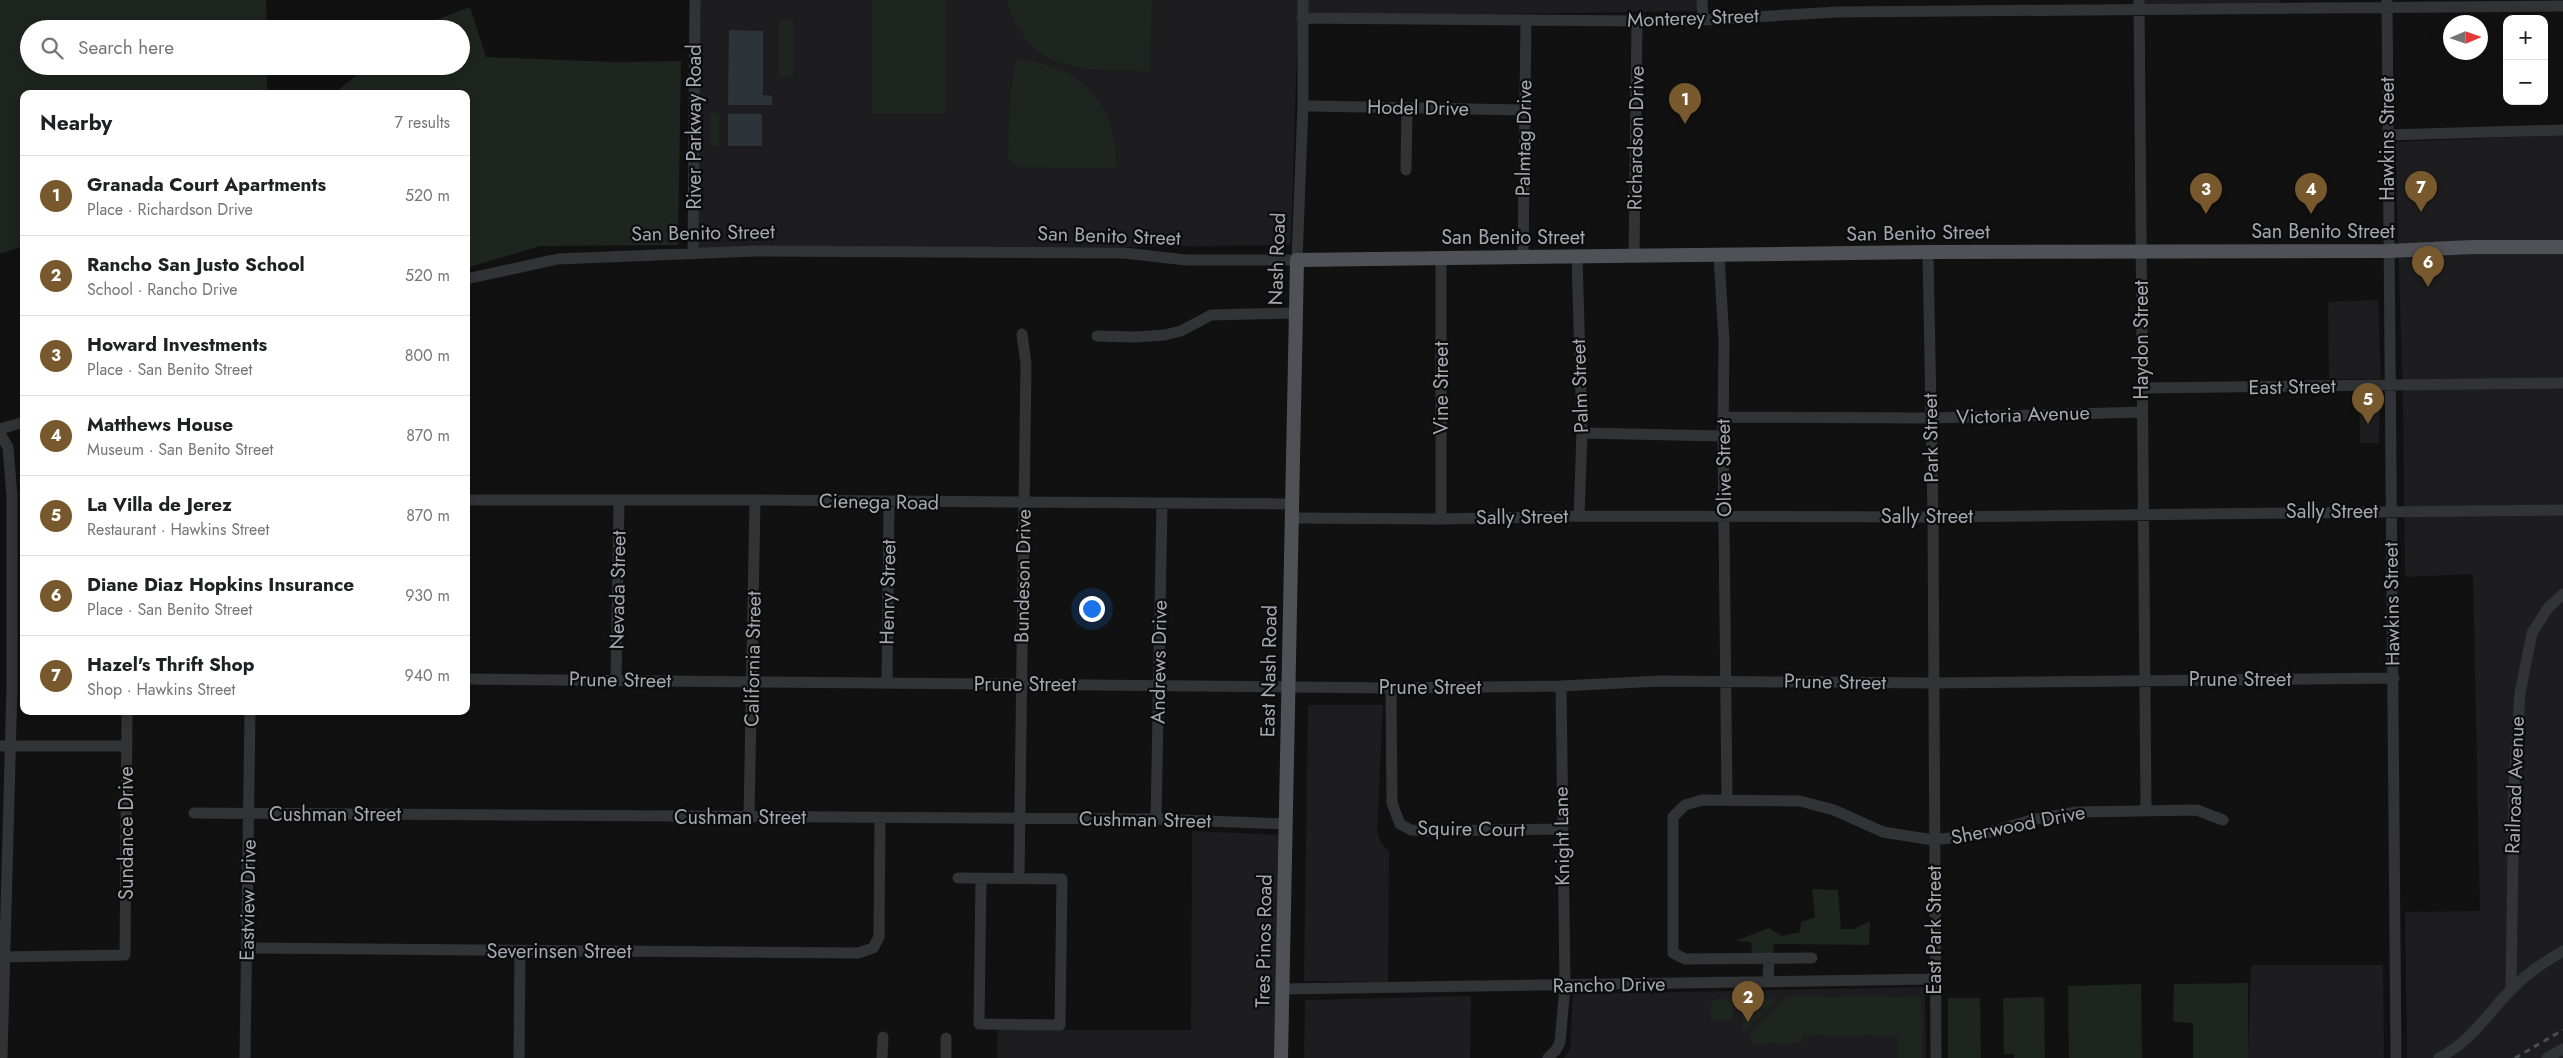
<!DOCTYPE html>
<html lang="en">
<head>
<meta charset="utf-8">
<style>
  :root { --surface:#fff; --page:#f2f2f2; --text:#202124; --muted:#757577; --line:#e0e0e0; --accent:#78592d }
  body { margin:0; font-family:Jost,sans-serif; background:var(--page); color:var(--text) }
  .controls { position:absolute; right:15px; top:15px; display:grid; overflow:hidden; border-radius:10px; box-shadow:0 2px 12px #0003 }
  .controls button { width:45px; height:45px; display:grid; place-items:center; padding:0; border:0; border-bottom:1px solid var(--line); background:var(--surface); color:var(--text); font:25px sans-serif }
  .compass { position:absolute; left:2443px; top:15px; width:45px; height:45px; border-radius:50%; background:var(--surface); box-shadow:0 2px 12px #0003; rotate:88deg }
  .you { position:absolute; left:1091px; top:608px; width:18px; height:18px; margin:-12px; border:4px solid #fff; border-radius:50%; background:#1a73e8; box-shadow:0 0 0 8px #1a73e833 }
  .badge { display:grid; place-items:center; width:32px; height:32px; border-radius:50%; background:var(--accent); color:#fff; font-size:16px; font-weight:700 }
  .pin { position:absolute; translate:-50% -41px; filter:drop-shadow(0 1px 2px #0008) }
  .pin::after { content:''; position:absolute; top:26px; width:18px; height:15px; background:inherit; clip-path:polygon(0 0,100% 0,50% 100%) }
  .list { margin:0; padding:0; list-style:none }
  h2 { display:flex; justify-content:space-between; align-items:center; height:65px; margin:0; padding:0 20px; font-size:21px }
  h2 small { font-size:16px; font-weight:400; color:var(--muted) }
  .list li { display:grid; grid-template-columns:32px 1fr auto; gap:15px; align-items:center; box-sizing:border-box; height:80px; padding:0 20px; border-top:1px solid var(--line) }
  .list b { display:block; font-size:19px; white-space:nowrap }
  .list p { margin:0; font-size:16px; white-space:nowrap; color:var(--muted) }
  .list em { font-size:16px; font-style:normal; color:var(--muted) }
  .icon { flex:none; width:28px; height:28px; fill:none; stroke:currentColor; stroke-width:2; stroke-linecap:round; stroke-linejoin:round }
  .map { position:relative; flex:none; width:2563px; height:1058px; overflow:hidden }
  .search { position:absolute; background:var(--surface); box-shadow:0 2px 12px #0003; left:20px; top:20px; width:450px; height:55px; display:flex; align-items:center; gap:12px; box-sizing:border-box; padding:0 18px; border-radius:28px; color:var(--muted); font-size:19px }
  .panel { position:absolute; background:var(--surface); box-shadow:0 2px 12px #0003; left:20px; top:90px; width:450px; height:625px; border-radius:10px }
  .map>svg:first-child { display:block }
  .built { fill:#1d1d1f }
  .green { fill:#1e251e }
  .water { fill:#2c343a }
  .lines { fill:none; stroke-linecap:round; stroke-linejoin:round }
  .minor { stroke:#323337; stroke-width:11 }
  .major { stroke:#4f5156; stroke-width:14 }
  .rail { stroke:#4a4c50; stroke-width:3; stroke-dasharray:6 5; stroke-linecap:butt }
  .labels { text-anchor:middle; dominant-baseline:central; stroke-width:4.5; stroke-linejoin:round; paint-order:stroke }
  .street-label { font-size:20px; fill:#a3a9b2; stroke:#0c0c0d }
</style>
</head>
<body>
<div class="map">
<svg width="2563" height="1058" viewBox="0 0 2563 1058">
  <rect width="100%" height="100%" fill="#111112"/>
  <path class="built" d="M697 0H1700V11L1298 17 1291 245 691 252Z
    M2139 0H2280V10L2139 9Z
    M2563 135V1058H2407L2405 912 2480 911 2473 574 2405 577 2403 402 2395 142Z
    M2378 300 2381 379H2329L2328 302Z
    M2380 399 2379 443H2360L2359 400Z
    M1308 705H1383L1377 831 1380 841 1389 852 1388 982 1304 981Z
    M1192 831 1281 835 1278 1058H997L998 1030H1191Z
    M2251 965H2383L2384 1058H2248Z
    M1925 987 1926 1058H1564L1570 1049 1573 994Z
    M1471 996 1470 1058H1304L1305 1000Z"/>
  <path class="green" d="M0 0H266L267 29H29V66H267V94H24V246L0 254Z
    M872 0H945V114H872Z
    M1007 0H1152L1150 71C1086 70 1027 74 1007 0Z
    M470 7 486 57 614 62 681 61 678 245 540 246 466 268V94H334L367 66H461V29H412Z
    M779 20H793V77H779Z
    M1019 60C1080 65 1119 105 1116 168L1017 167 1008 158 1009 121 1014 64Z
    M711 113H719V146H711Z
    M1812 889 1838 890 1841 929H1854L1870 921 1869 945 1774 944 1773 954 1752 953 1751 942 1735 941 1769 928 1782 936 1800 932 1801 922 1815 917Z
    M2248 983V1058H2193V1023L2173 1022 2174 984Z
    M2141 984 2142 1058H2069L2068 986Z
    M1788 996 1921 997 1922 1058H1898V1036L1802 1035V1043L1754 1044 1751 1040 1750 1034Z
    M2044 997 2045 1058H2014V1054H2004L2003 998Z
    M1733 998V1020H1711V1002L1715 999Z
    M1948 998H1980L1981 1058H1948Z
    M1740 999H1778L1743 1033Z"/>
  <path class="water" d="M729 30 763 31V95L772 96V105H728Z
    M728 114H762V146H728Z"/>
  <g class="lines">
    <path class="minor" d="M1702 0 1703 20
      M2139 0 2146 810
      M2387 0 2396 1058
      M1302 18 1637 21 1703 20 1837 12 2563 6
      M1310 106 1525 110
      M2387 135 2563 130
      M1406 170 1407 108
      M1928 252 1933 517 1936 1058
      M693 254 695 0
      M1577 256 1582 433 1579 516
      M1634 256 1637 21
      M1719 256 1724 341 1723 436 1727 800
      M1523 257 1526 20
      M466 279 558 259 755 251 1124 253 1186 260H1297L1303 105V0
      M1097 336 1136 337 1165 335 1181 331 1211 315 1295 313
      M2142 388 2563 383
      M1724 417 1931 418 2142 412
      M0 429 24 422
      M1582 433 1723 436
      M0 434 8 447 12 496V685L2 1058
      M466 500H755L1292 504
      M1292 518 1441 519 1579 516 1933 517 2563 510
      M1441 519V257
      M466 679 1391 688 1561 686 1660 681 1933 683 2394 678
      M616 680 619 501
      M887 683 889 502
      M1391 688 1392 803 1400 824 1411 830 1428 831 1562 829
      M0 746H126
      M194 813 1156 819 1286 824
      M749 817 755 500
      M1156 819 1162 504
      M958 878 1062 879 1060 1025 979 1024 981 878
      M1019 878 1026 364 1022 334
      M249 948 858 953 873 948 879 937 880 818
      M0 957 125 955 127 711
      M1812 958 1685 959 1673 953V817L1685 805 1702 800 1800 801 1834 810 1883 832 1933 840 1983 834 2035 819 2077 812 2197 810 2223 820
      M1768 982 1769 958
      M1284 989 1935 979
      M2511 989 2514 786 2520 693 2532 633 2548 608 2563 594
      M245 1058 250 711
      M519 1058 520 951
      M882 1058 883 1037
      M946 1058V1038
      M1548 1058 1556 1050 1560 1042 1565 986 1561 686
      M2439 1058C2473 1040 2485 1016 2511 990 2526 974 2544 962 2563 951
      M2547 1058 2563 1049"/>
    <path class="major" d="M1281 1058 1297 260 1928 252 2388 251 2473 247H2563"/>
    <path class="rail" d="M2515 1058 2563 1030"/>
  </g>
  <g class="labels">
    <g class="street-label">
      <text transform="translate(1693 18) rotate(-2)">Monterey Street</text>
      <text transform="translate(1418 108) rotate(1)">Hodel Drive</text>
      <text transform="translate(694 127) rotate(-90)">River Parkway Road</text>
      <text transform="translate(1524 138) rotate(-89)">Palmtag Drive</text>
      <text transform="translate(1636 138) rotate(-89)">Richardson Drive</text>
      <text transform="translate(2387 139) rotate(-90)">Hawkins Street</text>
      <text x="2323" y="231">San Benito Street</text>
      <text transform="translate(703 233) rotate(-1)">San Benito Street</text>
      <text transform="translate(1918 233) rotate(-1)">San Benito Street</text>
      <text transform="translate(1109 236) rotate(2)">San Benito Street</text>
      <text x="1513" y="237">San Benito Street</text>
      <text transform="translate(1277 259) rotate(-88)">Nash Road</text>
      <text transform="translate(2141 340) rotate(-90)">Haydon Street</text>
      <text transform="translate(1580 386) rotate(-92)">Palm Street</text>
      <text transform="translate(2292 387) rotate(-1)">East Street</text>
      <text transform="translate(1441 388) rotate(-90)">Vine Street</text>
      <text transform="translate(2023 415) rotate(-2)">Victoria Avenue</text>
      <text transform="translate(1931 438) rotate(-91)">Park Street</text>
      <text transform="translate(1724 468) rotate(-91)">Olive Street</text>
      <text transform="translate(879 502) rotate(1)">Cienega Road</text>
      <text x="2332" y="511">Sally Street</text>
      <text x="1927" y="516">Sally Street</text>
      <text transform="translate(1522 517) rotate(-1)">Sally Street</text>
      <text transform="translate(1023 576) rotate(-89)">Bundeson Drive</text>
      <text transform="translate(618 590) rotate(-89)">Nevada Street</text>
      <text transform="translate(888 592) rotate(-89)">Henry Street</text>
      <text transform="translate(2392 604) rotate(-91)">Hawkins Street</text>
      <text transform="translate(753 659) rotate(-89)">California Street</text>
      <text transform="translate(1159 662) rotate(-89)">Andrews Drive</text>
      <text transform="translate(1269 671) rotate(-89)">East Nash Road</text>
      <text x="2240" y="679">Prune Street</text>
      <text transform="translate(620 680) rotate(1)">Prune Street</text>
      <text transform="translate(1835 682) rotate(1)">Prune Street</text>
      <text x="1025" y="684">Prune Street</text>
      <text x="1430" y="687">Prune Street</text>
      <text transform="translate(2515 785) rotate(-88)">Railroad Avenue</text>
      <text x="335" y="814">Cushman Street</text>
      <text x="740" y="817">Cushman Street</text>
      <text transform="translate(1145 820) rotate(1)">Cushman Street</text>
      <text transform="translate(2018 825) rotate(-11)">Sherwood Drive</text>
      <text transform="translate(1471 829) rotate(1)">Squire Court</text>
      <text transform="translate(126 833) rotate(-90)">Sundance Drive</text>
      <text transform="translate(1562 836) rotate(-91)">Knight Lane</text>
      <text transform="translate(248 900) rotate(-89)">Eastview Drive</text>
      <text transform="translate(1934 930) rotate(-90)">East Park Street</text>
      <text transform="translate(1264 941) rotate(-89)">Tres Pinos Road</text>
      <text x="559" y="951">Severinsen Street</text>
      <text transform="translate(1609 985) rotate(-1)">Rancho Drive</text>
    </g>
  </g>
</svg>
<div class="controls">
<button>+</button>
<button>−</button>
</div>
<svg class="compass" viewBox="-18 -18 36 36"><path d="M0-13l5 13h-10z" fill="#e53935"/><path d="M0 13l5-13h-10z" fill="#757577"/></svg>
<div class="you"></div>
<div class="pin badge" style="left:1685px;top:124px">1</div>
<div class="pin badge" style="left:1748px;top:1022px">2</div>
<div class="pin badge" style="left:2206px;top:214px">3</div>
<div class="pin badge" style="left:2311px;top:214px">4</div>
<div class="pin badge" style="left:2368px;top:424px">5</div>
<div class="pin badge" style="left:2428px;top:287px">6</div>
<div class="pin badge" style="left:2421px;top:212px">7</div>
<div class="search"><svg class="icon" aria-label="search" viewBox="0 0 24 24"><circle cx="10" cy="10" r="6"/><path d="M15 15l6 6"/></svg>Search here</div>
<section class="panel">
<h2>Nearby<small>7 results</small></h2>
<ul class="list">
<li><span class="badge">1</span><div><b>Granada Court Apartments</b><p>Place · Richardson Drive</p></div><em>520 m</em></li>
<li><span class="badge">2</span><div><b>Rancho San Justo School</b><p>School · Rancho Drive</p></div><em>520 m</em></li>
<li><span class="badge">3</span><div><b>Howard Investments</b><p>Place · San Benito Street</p></div><em>800 m</em></li>
<li><span class="badge">4</span><div><b>Matthews House</b><p>Museum · San Benito Street</p></div><em>870 m</em></li>
<li><span class="badge">5</span><div><b>La Villa de Jerez</b><p>Restaurant · Hawkins Street</p></div><em>870 m</em></li>
<li><span class="badge">6</span><div><b>Diane Diaz Hopkins Insurance</b><p>Place · San Benito Street</p></div><em>930 m</em></li>
<li><span class="badge">7</span><div><b>Hazel's Thrift Shop</b><p>Shop · Hawkins Street</p></div><em>940 m</em></li>
</ul>
</section>
</div>
</body>
</html>
